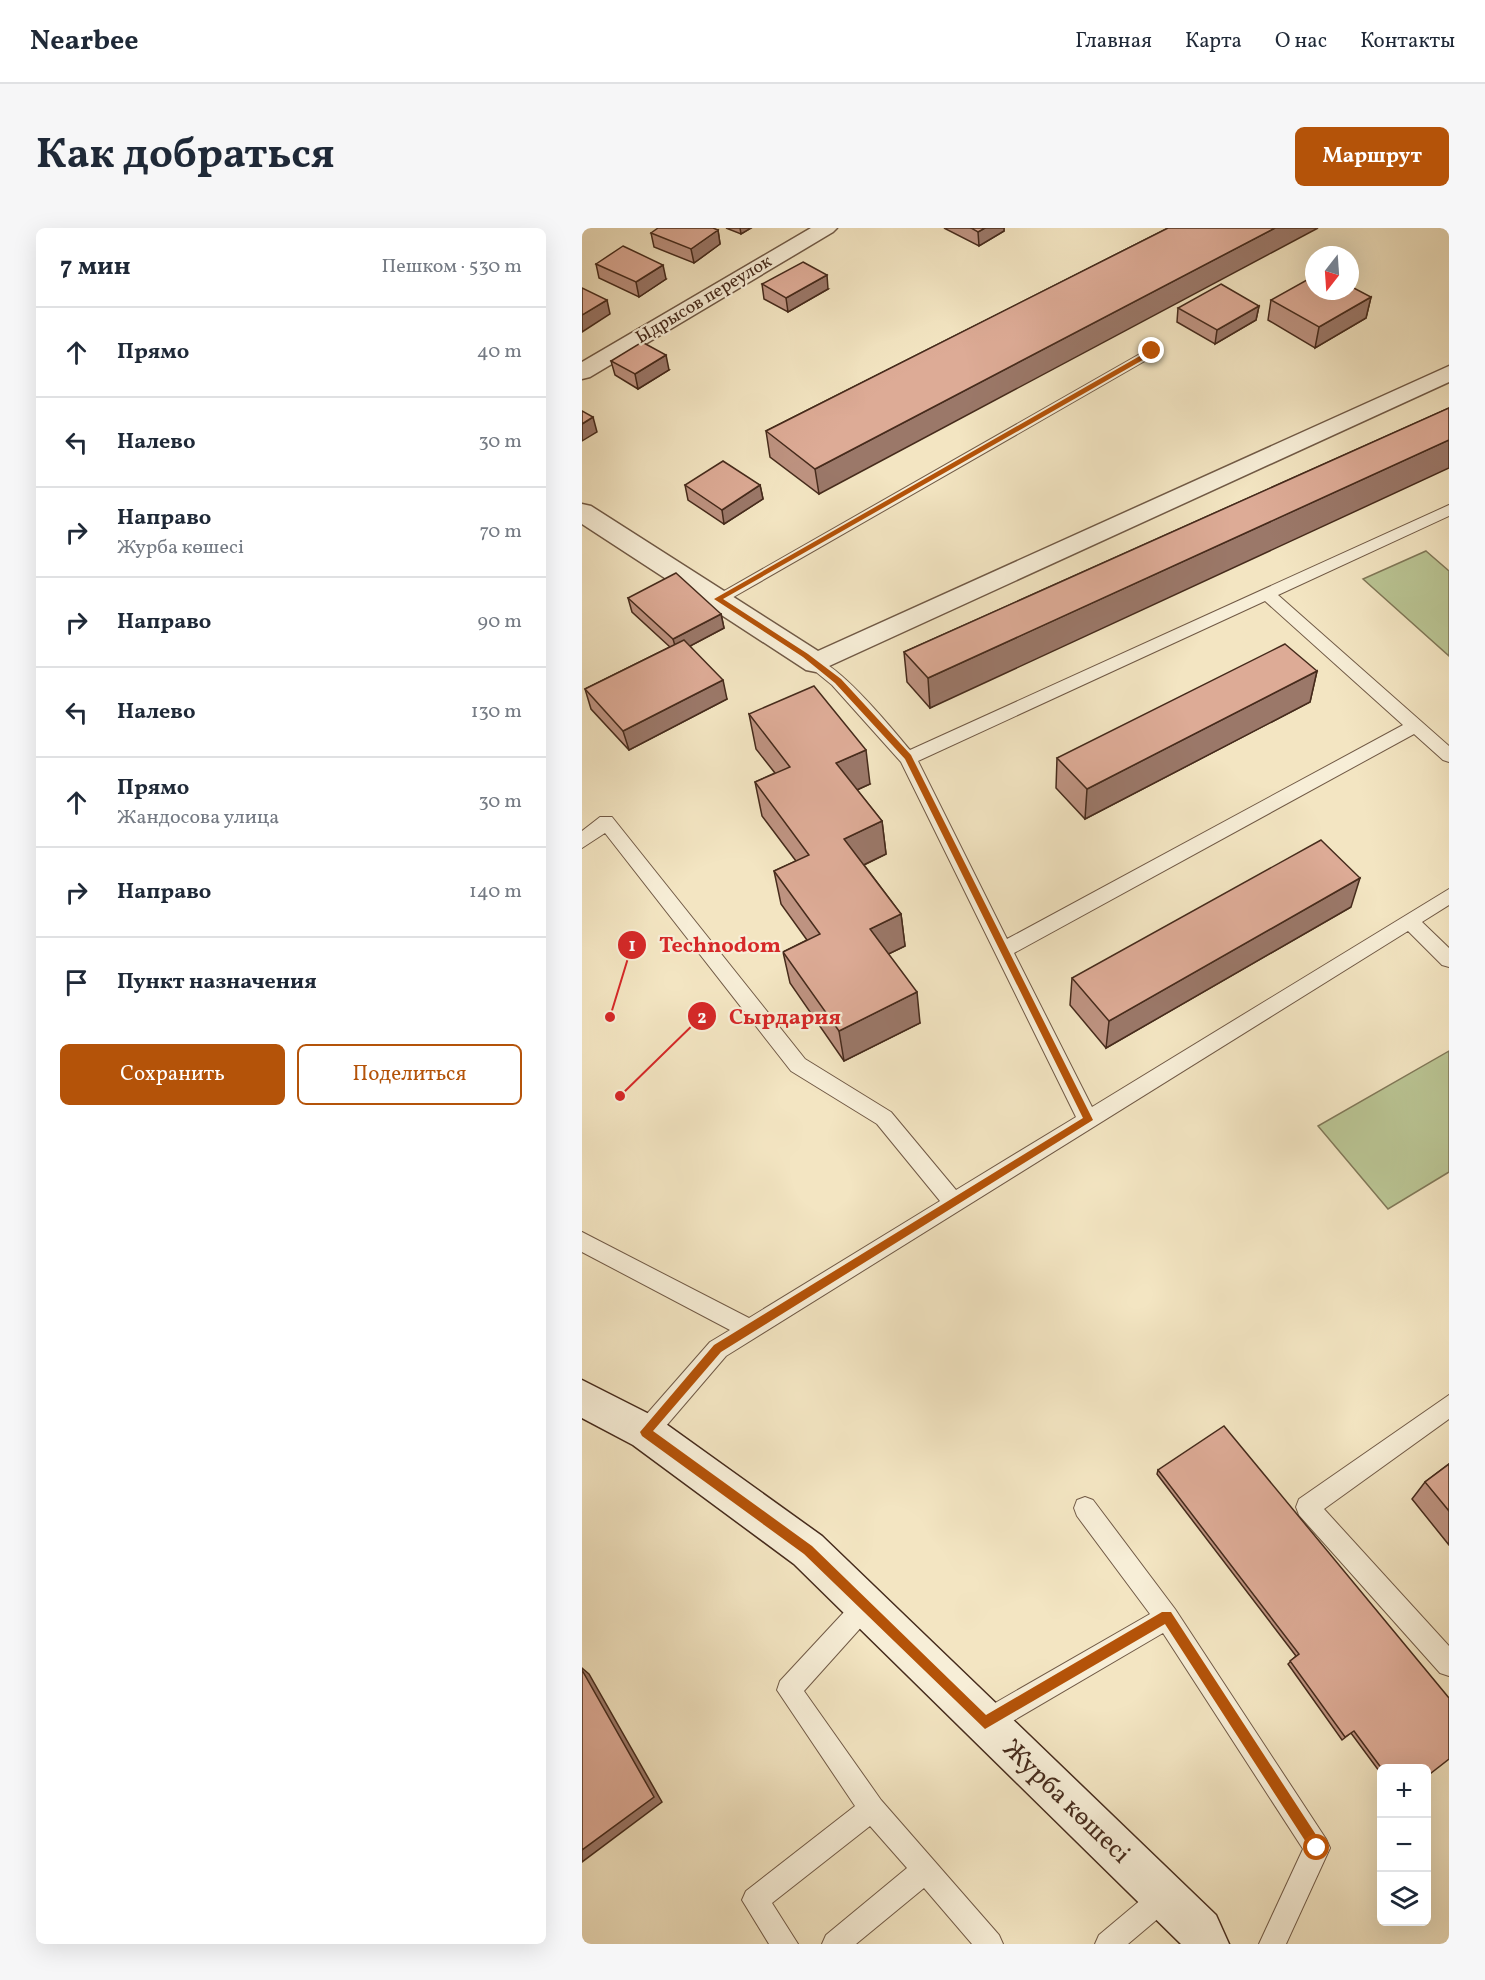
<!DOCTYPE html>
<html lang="ru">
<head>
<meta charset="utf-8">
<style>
  :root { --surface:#fff; --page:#f6f6f7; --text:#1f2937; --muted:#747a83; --line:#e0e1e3; --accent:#b45309 }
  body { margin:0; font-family:Vollkorn,serif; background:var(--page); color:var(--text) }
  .controls { position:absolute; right:18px; bottom:18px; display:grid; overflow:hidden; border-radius:9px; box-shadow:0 6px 24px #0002 }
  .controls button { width:54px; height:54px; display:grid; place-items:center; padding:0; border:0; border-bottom:2px solid var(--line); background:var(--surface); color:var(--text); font:30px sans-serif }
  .compass { position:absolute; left:723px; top:18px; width:54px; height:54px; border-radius:50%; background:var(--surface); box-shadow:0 6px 24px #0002; rotate:197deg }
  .stop { position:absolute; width:18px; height:18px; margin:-14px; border:4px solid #b45309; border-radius:50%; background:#fff }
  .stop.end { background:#b45309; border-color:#fff; box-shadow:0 2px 6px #0008 }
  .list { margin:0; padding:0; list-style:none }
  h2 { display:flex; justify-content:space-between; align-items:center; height:78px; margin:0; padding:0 24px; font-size:26px }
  h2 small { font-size:20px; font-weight:400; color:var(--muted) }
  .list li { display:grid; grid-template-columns:39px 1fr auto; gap:18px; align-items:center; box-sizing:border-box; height:90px; padding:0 24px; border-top:2px solid var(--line) }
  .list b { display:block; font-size:22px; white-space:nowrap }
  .list p { margin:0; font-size:20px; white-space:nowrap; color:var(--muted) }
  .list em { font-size:20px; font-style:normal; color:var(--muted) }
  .actions { display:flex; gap:12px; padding:18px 24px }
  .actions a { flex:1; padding:14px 0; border:2px solid var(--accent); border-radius:9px; text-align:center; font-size:21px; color:var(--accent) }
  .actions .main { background:var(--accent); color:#fff }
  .icon { flex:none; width:33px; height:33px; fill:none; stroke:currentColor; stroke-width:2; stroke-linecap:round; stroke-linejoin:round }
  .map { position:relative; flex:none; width:867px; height:1716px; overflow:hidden; border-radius:9px }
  header { display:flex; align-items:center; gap:36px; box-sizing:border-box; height:84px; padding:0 30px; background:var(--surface); border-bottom:2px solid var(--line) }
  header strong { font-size:28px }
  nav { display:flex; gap:33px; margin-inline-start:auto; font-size:21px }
  .intro { display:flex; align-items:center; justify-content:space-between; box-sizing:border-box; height:144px; padding:0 36px }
  h1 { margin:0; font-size:42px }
  .button { padding:15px 27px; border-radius:9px; background:var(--accent); color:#fff; font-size:21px; font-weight:700 }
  main { display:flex; gap:36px; padding:0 36px }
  aside { flex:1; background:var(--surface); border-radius:9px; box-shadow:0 6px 24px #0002 }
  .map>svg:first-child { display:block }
  .green { fill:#bac594; stroke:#807858; stroke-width:1.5 }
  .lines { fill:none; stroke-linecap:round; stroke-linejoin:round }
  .lane-casing { stroke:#715a46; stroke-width:2 }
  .street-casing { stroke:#715a46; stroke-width:3 }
  .secondary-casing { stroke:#462b1c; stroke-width:3 }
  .lane { fill:#f7eed7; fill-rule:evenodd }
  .street { fill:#f7eed7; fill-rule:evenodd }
  .secondary { fill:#f7eed7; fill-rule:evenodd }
  .wall { fill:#be9381; stroke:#462b1c; stroke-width:1.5 }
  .shaded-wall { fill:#9b7869; stroke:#462b1c; stroke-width:1.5 }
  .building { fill:#ddab96; stroke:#462b1c; stroke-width:1.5 }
  .route { fill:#b45309 }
  .labels { text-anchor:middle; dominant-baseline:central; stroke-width:4.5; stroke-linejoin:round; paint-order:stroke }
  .far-street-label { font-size:18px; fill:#462b1c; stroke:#f7eed7 }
  .near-street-label { font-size:26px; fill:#462b1c; stroke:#f7eed7 }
  .leader { fill:none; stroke:#d62828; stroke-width:2 }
  .callout-dot { fill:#d62828; stroke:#f7eed7; stroke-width:2 }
  .mark-label { font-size:18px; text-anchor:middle; font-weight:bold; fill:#fff }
  .callout-label { font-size:22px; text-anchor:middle; font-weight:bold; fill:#d62828; stroke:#f7eed7; stroke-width:4.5; stroke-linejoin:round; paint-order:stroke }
</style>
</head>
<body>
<header>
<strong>Nearbee</strong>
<nav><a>Главная</a><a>Карта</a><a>О нас</a><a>Контакты</a></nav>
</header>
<div class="intro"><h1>Как добраться</h1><a class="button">Маршрут</a></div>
<main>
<aside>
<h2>7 мин<small>Пешком · 530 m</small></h2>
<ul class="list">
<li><svg class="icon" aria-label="ahead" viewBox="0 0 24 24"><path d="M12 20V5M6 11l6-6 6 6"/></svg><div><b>Прямо</b></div><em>40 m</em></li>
<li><svg class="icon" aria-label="left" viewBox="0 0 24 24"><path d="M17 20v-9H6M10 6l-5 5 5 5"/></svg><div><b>Налево</b></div><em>30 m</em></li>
<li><svg class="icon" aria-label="right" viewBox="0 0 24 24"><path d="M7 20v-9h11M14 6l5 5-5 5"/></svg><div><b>Направо</b><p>Журба көшесі</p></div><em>70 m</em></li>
<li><svg class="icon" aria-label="right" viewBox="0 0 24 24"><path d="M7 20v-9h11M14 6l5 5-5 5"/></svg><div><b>Направо</b></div><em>90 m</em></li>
<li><svg class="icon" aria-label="left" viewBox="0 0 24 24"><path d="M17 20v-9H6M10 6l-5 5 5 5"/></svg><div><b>Налево</b></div><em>130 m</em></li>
<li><svg class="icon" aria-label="ahead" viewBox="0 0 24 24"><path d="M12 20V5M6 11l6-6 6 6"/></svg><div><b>Прямо</b><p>Жандосова улица</p></div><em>30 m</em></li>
<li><svg class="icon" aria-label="right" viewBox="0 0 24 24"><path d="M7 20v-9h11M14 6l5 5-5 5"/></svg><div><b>Направо</b></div><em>140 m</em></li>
<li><svg class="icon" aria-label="arrive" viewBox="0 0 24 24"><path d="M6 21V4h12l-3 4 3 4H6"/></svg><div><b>Пункт назначения</b></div></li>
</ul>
<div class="actions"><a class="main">Сохранить</a><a>Поделиться</a></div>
</aside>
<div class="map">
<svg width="867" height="1716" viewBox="0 0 867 1716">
  <rect width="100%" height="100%" fill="#f3e5c2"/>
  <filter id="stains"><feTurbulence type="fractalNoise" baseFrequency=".00333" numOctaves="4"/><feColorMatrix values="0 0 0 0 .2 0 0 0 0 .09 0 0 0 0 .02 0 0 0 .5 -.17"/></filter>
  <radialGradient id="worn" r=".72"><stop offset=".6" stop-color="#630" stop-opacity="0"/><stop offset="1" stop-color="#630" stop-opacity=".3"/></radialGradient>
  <path class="green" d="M844 323 867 343V428L781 351Z
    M867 823V944L806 981 736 898Z"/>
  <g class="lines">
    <defs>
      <path id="lane" d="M570 119 577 123 575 126 141 375H131L128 371Z
        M867 277V288L696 367 867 518V534L861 532 832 506 432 725 510 879 867 661V677L840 694 867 720V739L860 737 826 703 144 1128 72 1212 64 1215 56 1212 53 1204 56 1196 128 1114 148 1102 0 1024V1004L167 1090 358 973 295 896 209 843 23 605 0 620V603L18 589H30L223 831 309 884 374 962 494 889 319 534 250 457 228 439 226 435 228 431C249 425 313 504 328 522ZM683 373 821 497 425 711 336 533Z
        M867 1167V1191L742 1281 867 1418V1448L858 1445 717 1287 714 1279 717 1271Z
        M503 1269 511 1272 593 1381 744 1611 748 1620 704 1716H677L721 1621 581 1405 412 1504 403 1507 394 1504 391 1495 394 1486 568 1386 495 1288 492 1280 495 1272Z
        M284 1365 292 1369 296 1377 292 1385 222 1463 299 1572 417 1707 421 1716H390L342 1660 274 1716H240L244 1707 325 1640 288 1598 190 1675 216 1716H187L160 1672 164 1663 273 1578 195 1462 198 1453 276 1369Z
        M582 1656 591 1660 595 1669 591 1678 546 1716H513L517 1707 573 1660Z"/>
      <path id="street" d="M229 0H255L251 4 8 149 0 151V134Z
        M867 138V154L234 444 224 442 0 296V276L9 278 236 423Z"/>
      <path id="secondary" d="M0 1152 77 1191 240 1308 634 1687 647 1716H599L212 1336 51 1217 0 1190Z"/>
    </defs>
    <use href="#lane" class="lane-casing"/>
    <use href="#street" class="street-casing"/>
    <use href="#secondary" class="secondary-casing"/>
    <use href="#lane" class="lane"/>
    <use href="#street" class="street"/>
    <use href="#secondary" class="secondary"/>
  </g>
  <path class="wall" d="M144 0H169L159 6Z
    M362 0H422V3L397 18Z
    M586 0 237 266 188 229 184 203Z
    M136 2 138 16 112 35 72 19 69 5Z
    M14 36 84 51 57 69 17 50Z
    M180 56 246 61 206 84 182 71Z
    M789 69 784 90 733 120 686 92 689 72Z
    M677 78 674 92 633 116 595 94 596 80Z
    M29 133 87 142 56 161 33 147Z
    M867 180 348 480 325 454 322 424Z
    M103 257H178L181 271 142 296 106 272Z
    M46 370 139 386 142 400 108 418 145 471 47 522 9 481 3 461 88 419 50 384Z
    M735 443 728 474 503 591 474 560 475 530Z
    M167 486 288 556 275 562 300 593 304 626 282 637 319 686 323 718 306 726 338 795 262 833 208 755 201 724 225 712 199 676 192 643 214 633 180 588 173 554 193 545 174 521Z
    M769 679 524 820 488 777 490 750Z
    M867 1236V1317L830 1271 843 1254Z
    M576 1242 844 1549 800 1540V1547L769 1505 760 1512 706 1436 714 1428 575 1246Z"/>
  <path class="shaded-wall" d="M158 0H169L159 6Z
    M403 0H422V3L397 18 396 4Z
    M693 0H736L237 266 233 241Z
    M136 2 138 16 112 35 109 21Z
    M81 37 84 51 57 69 54 54Z
    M245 47 246 61 206 84 204 70Z
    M789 69 784 90 733 120 737 99Z
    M25 72 28 86 0 104V87Z
    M677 78 674 92 633 116 635 102Z
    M84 127 87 142 56 161 53 146Z
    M11 189 15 204 0 213V196Z
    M867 212V240L348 480 346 450Z
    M178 257 181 271 142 296 140 282Z
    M139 386 142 400 95 425 91 411Z
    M735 443 728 474 503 591 505 561Z
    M141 452 145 471 47 522 41 503Z
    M284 522 288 556 259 569 254 535Z
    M300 593 304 626 267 644 262 611Z
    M778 650 769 679 524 820 527 793Z
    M319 686 323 718 292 733 288 701Z
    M335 764 338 795 262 833 257 803Z
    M0 1440 7 1446 80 1574 0 1634Z"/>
  <path class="building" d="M76 0H131L136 2 109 21 69 5Z
    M389 0H403L396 4Z
    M586 0H693L233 241 184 203Z
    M41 18 81 37 54 54 14 36Z
    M221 34 245 47 204 70 180 56Z
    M732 48V63H768V58L789 69 737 99 689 72Z
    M639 56 677 78 635 102 596 80Z
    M0 60 25 72 0 87Z
    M60 114 84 127 53 146 29 133Z
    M867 180V212L346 450 322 424Z
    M0 183 11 189 0 196Z
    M141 233 178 257 140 282 103 257Z
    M94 345 139 386 91 411 46 370Z
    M102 412 141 452 41 503 3 461Z
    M703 416 735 443 505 561 475 530Z
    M232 458 284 522 254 535 300 593 262 611 319 686 288 701 335 764 257 803 201 724 238 706 192 643 227 627 173 554 208 539 167 486Z
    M739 612 778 650 527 793 490 750Z
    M642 1198 867 1470V1531L844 1549V1540L800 1541 772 1503 763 1509 708 1433 717 1426 576 1242Z
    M867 1236V1283L843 1254Z
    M0 1442 72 1569 0 1622Z"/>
  <path class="route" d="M570 121 573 125 141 371 226 426 259 451 329 527 511 892 139 1124 71 1203 230 1318 404 1487 580 1384H589L740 1616 742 1620 735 1627 731 1625 583 1396 403 1501 222 1326 60 1208 58 1204 132 1117 501 890 323 531 253 455 221 429 132 371Z"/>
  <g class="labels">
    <g class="far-street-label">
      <text transform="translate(122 72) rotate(-31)">Ыдрысов переулок</text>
    </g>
    <g class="near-street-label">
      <text transform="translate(484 1574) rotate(44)">Журба көшесі</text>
    </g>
  </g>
  <path class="leader" d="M28 789L50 717M38 868L120 788"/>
  <g class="callout-dot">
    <circle cx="28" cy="789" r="6"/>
    <circle cx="38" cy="868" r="6"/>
    <circle cx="50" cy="717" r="15"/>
    <circle cx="120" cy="788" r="15"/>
  </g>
  <g class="mark-label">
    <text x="50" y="723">1</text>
    <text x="120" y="795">2</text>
  </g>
  <g class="callout-label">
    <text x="138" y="724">Technodom</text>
    <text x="203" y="796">Сырдария</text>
  </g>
  <rect width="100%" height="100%" filter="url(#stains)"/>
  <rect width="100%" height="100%" fill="url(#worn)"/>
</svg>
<div class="controls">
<button>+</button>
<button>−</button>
<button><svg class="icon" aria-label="layers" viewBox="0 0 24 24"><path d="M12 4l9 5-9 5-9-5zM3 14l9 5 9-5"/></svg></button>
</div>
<svg class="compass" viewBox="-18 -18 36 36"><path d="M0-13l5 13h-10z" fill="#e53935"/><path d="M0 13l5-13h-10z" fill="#747a83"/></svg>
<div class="stop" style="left:735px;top:1620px"></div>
<div class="stop end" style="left:570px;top:123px"></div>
</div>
</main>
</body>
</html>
